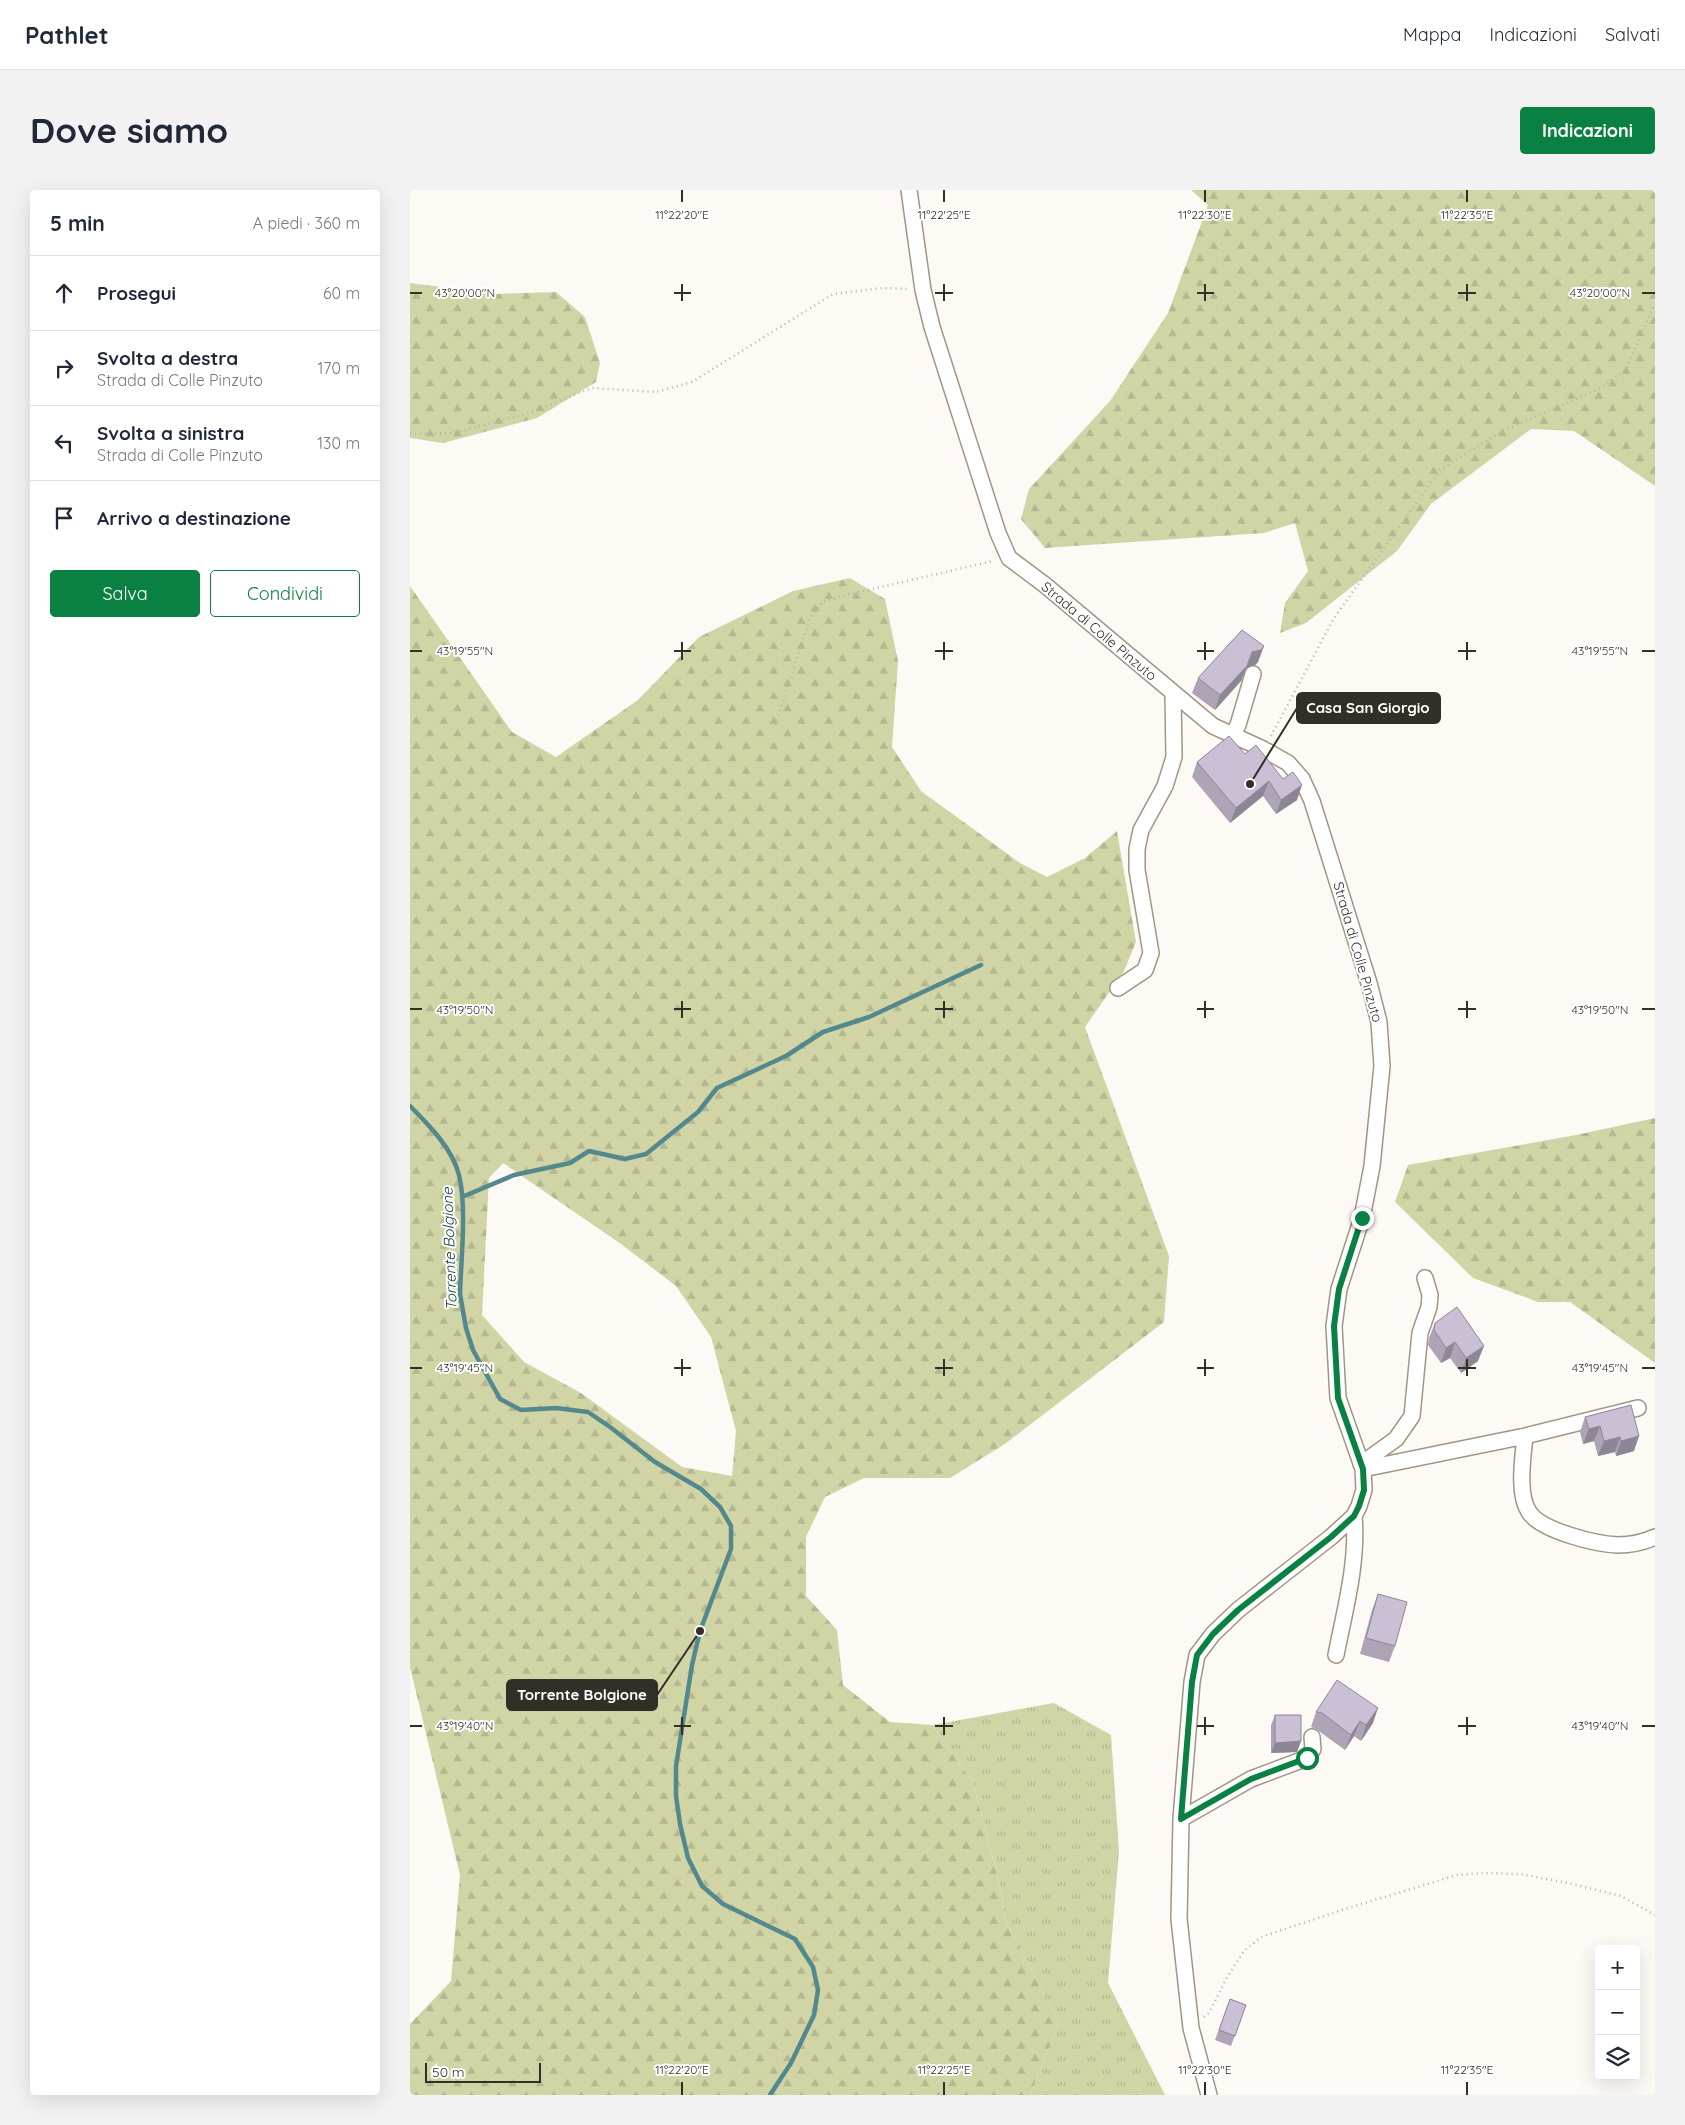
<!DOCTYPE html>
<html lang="it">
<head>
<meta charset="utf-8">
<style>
  :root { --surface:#fff; --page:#f2f2f3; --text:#1f2937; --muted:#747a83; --line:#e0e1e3; --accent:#0b8043 }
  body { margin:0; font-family:Quicksand,sans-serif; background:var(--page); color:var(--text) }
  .controls { position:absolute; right:15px; bottom:15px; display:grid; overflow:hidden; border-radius:5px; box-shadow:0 5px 20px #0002 }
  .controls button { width:45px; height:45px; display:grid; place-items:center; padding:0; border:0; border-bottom:1px solid var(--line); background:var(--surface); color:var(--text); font:25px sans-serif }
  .scale { position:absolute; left:15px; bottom:12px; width:116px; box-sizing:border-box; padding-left:5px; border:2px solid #332e26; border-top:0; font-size:14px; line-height:18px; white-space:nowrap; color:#332e26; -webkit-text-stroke:4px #fff; paint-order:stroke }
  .stop { position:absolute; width:15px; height:15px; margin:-11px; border:4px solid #0b8043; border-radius:50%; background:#fff }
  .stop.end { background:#0b8043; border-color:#fff; box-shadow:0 1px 5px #0008 }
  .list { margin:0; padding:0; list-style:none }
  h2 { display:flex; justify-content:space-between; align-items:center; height:65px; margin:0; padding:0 20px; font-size:21px }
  h2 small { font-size:16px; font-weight:400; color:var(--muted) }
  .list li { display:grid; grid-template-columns:32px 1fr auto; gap:15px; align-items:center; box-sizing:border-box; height:75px; padding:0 20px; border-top:1px solid var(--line) }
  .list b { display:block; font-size:19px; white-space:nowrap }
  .list p { margin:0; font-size:16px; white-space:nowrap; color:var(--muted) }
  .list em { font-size:16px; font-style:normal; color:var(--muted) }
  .actions { display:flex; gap:10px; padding:15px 20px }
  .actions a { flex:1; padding:11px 0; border:1px solid var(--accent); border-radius:5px; text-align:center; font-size:18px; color:var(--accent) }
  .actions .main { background:var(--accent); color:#fff }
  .icon { flex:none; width:28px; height:28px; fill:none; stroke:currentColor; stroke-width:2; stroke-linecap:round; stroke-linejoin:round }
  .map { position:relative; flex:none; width:1245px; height:1905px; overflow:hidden; border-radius:5px }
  header { display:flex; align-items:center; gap:30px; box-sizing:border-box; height:70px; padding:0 25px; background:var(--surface); border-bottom:1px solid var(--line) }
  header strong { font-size:24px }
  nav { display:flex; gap:28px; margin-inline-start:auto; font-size:18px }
  .intro { display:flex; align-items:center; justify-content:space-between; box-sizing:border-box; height:120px; padding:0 30px }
  h1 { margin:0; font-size:35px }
  .button { padding:12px 22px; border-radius:5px; background:var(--accent); color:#fff; font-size:18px; font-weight:700 }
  main { display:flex; gap:30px; padding:0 30px }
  aside { flex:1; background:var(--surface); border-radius:5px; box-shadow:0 5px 20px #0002 }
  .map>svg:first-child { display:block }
  .grass { fill:url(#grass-tufts) }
  .forest { fill:url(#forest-firs); fill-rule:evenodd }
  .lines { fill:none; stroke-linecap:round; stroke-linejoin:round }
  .stream { stroke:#53888c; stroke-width:4.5 }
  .minor-casing { stroke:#a39583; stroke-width:18 }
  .path { stroke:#b5b1ac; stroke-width:2.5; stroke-dasharray:1 4; stroke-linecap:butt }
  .minor { stroke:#fff; stroke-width:15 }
  .wall { fill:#aea4b6 }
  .shaded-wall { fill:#8d8694 }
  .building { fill:#cabfd4; stroke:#8d8694 }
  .route { stroke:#0b8043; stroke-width:6 }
  .ticks { fill:none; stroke:#332e26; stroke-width:2 }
  .labels { text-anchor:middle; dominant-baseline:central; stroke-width:4; stroke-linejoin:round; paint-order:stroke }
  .street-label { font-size:14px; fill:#332e26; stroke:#fff }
  .water-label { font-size:15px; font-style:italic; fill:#13393d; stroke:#fff }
  .ticks-label { font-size:12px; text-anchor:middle; fill:#332e26; stroke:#fff; stroke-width:4; stroke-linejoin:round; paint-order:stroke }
  .leader { fill:none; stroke:#332e26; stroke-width:2 }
  .callout-dot { fill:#332e26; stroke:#fff; stroke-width:2 }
  .callout { fill:#332e26; stroke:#332e26; stroke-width:2 }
  .callout-label { font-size:15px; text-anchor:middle; font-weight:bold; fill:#fff }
</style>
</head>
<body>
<header>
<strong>Pathlet</strong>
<nav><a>Mappa</a><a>Indicazioni</a><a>Salvati</a></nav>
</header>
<div class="intro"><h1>Dove siamo</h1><a class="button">Indicazioni</a></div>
<main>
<aside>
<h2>5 min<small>A piedi · 360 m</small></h2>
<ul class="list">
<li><svg class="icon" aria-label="ahead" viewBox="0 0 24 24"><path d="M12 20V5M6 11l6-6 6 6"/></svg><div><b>Prosegui</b></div><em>60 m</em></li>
<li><svg class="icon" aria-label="right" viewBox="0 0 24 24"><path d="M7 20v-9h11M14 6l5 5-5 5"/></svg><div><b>Svolta a destra</b><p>Strada di Colle Pinzuto</p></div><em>170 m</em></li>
<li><svg class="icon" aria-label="left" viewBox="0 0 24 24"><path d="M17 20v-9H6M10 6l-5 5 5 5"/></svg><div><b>Svolta a sinistra</b><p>Strada di Colle Pinzuto</p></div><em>130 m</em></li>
<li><svg class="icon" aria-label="arrive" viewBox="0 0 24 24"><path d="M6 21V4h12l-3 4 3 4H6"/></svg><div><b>Arrivo a destinazione</b></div></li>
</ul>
<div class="actions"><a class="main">Salva</a><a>Condividi</a></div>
</aside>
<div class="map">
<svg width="1245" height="1905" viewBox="0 0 1245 1905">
  <defs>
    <pattern id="grass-tufts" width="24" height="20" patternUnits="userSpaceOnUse" patternTransform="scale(1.25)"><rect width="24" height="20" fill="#d1d5a6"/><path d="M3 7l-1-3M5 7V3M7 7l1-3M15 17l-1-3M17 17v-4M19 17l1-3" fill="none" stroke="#b4b78f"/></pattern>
    <pattern id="forest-firs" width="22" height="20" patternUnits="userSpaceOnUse" patternTransform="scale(1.25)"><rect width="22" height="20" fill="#d1d5a6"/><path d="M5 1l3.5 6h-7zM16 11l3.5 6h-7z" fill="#b4b78f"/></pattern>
  </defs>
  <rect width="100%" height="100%" fill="#fdfaf6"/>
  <path class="grass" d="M644 1513 701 1545 709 1661 698 1793 755 1905H620L649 1832 597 1734 585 1676 563 1593 522 1535Z"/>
  <path class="forest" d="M781 0H1245V296L1164 241 1121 239 1021 314 987 361 896 433 870 443 875 413 898 381 885 333 854 343 635 358 611 329 619 299 700 211 758 123 798 15Z
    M0 93 83 104 146 102 175 127 190 173 186 192 127 228 33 253 0 248Z
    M440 388 475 409 488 471 482 557 511 601 610 673 637 687 675 668 707 641 726 752 714 781 675 837 759 1066 754 1132 595 1254 540 1288H454L415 1307 396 1347V1406L427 1440 433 1495 480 1532 522 1535 563 1593 585 1676 597 1734 649 1832 620 1905H0V1834L41 1791 50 1685 0 1477V396L102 542 146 567 228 510 289 447 383 401ZM93 973 211 1054 266 1096 301 1147 326 1241 322 1286 272 1277 171 1203 114 1172 72 1125 79 988Z
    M1245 928V1173L1160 1112H1128L1063 1088 985 1012 998 975 1166 945Z"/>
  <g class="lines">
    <path class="stream" d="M0 916C19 935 42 958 49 985 57 1018 51 1069 50 1104L56 1138 63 1160 90 1209 111 1220 146 1218 178 1222 200 1237 245 1272 291 1299 310 1317 321 1336V1359L290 1441 282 1475 266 1576V1606L270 1634 278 1668 292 1696 313 1714 385 1749 403 1777 408 1800 404 1825 381 1873 360 1905
      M52 1007 104 985 160 973 179 961 215 969 236 964 288 922 307 898 376 866 413 842 459 827 571 775"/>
    <defs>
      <path id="minor" d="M499 0 513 100 522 137 588 343 599 368 635 395 803 536 853 559 878 573 892 589 902 611 959 793 969 832 972 876 962 976 952 1028 929 1099 924 1136 928 1208 953 1279 954 1300 949 1316 944 1326 921 1347 828 1420 803 1444 787 1465 782 1492 771 1629 769 1729 781 1838 799 1905
        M822 546 828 535 843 484
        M708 798 735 780 741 763 727 680V659L731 640 755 596 764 567 763 503
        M1115 1246C1113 1267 1107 1304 1119 1322 1131 1341 1186 1354 1208 1355 1220 1355 1234 1352 1245 1347
        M951 1274 986 1249 1002 1226 1010 1143 1019 1117 1020 1105 1015 1088
        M953 1279 1115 1246 1228 1218
        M926 1465C935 1419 948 1373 944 1326
        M771 1629 841 1589 897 1568 903 1559 902 1547"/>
    </defs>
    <use href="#minor" class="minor-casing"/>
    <path class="path" d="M0 244 43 243 116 224 182 198 246 202 282 192 423 104 472 98 499 99
      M365 535 399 431 412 412 432 406 583 371
      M861 546 924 428 1030 280 1092 241 1191 198 1216 179 1245 113
      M794 1827 799 1823 816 1789 834 1761 851 1747 932 1720 1047 1685 1073 1683 1110 1684 1158 1693 1211 1706 1245 1725"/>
    <use href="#minor" class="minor"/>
  </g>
  <path class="wall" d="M848 472 845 475 836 478 831 491 805 520 782 503 788 488Z
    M835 564 887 610 866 624 853 606 820 633 782 587 787 572Z
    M1025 1133 1068 1171 1051 1183 1040 1168 1031 1173 1018 1155 1019 1148Z
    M1221 1215 1224 1261 1206 1266 1205 1262 1188 1266 1184 1251 1173 1254 1170 1242 1175 1227Z
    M968 1404 985 1456 979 1472 950 1464 962 1420Z
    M906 1522 963 1533 951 1551 944 1546 935 1560 906 1539 901 1537Z
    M865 1525 891 1551 887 1562 861 1563V1535Z
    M820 1809 836 1815 821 1856 805 1850Z"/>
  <path class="shaded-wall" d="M854 456 848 472 845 475 836 478 831 491 805 520 810 505 842 462Z
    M859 591 853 606 820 633 826 618Z
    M892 595 887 610 866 624 871 610Z
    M1045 1152 1040 1168 1031 1173 1036 1158Z
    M1074 1156 1068 1171 1051 1183 1056 1168Z
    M1190 1236 1184 1251 1173 1254 1179 1239Z
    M1229 1246 1224 1261 1206 1266 1211 1251Z
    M1210 1247 1205 1262 1188 1266 1194 1251Z
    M968 1518 963 1533 951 1551 956 1535Z
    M950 1531 944 1546 935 1560 941 1545Z
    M891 1551 887 1562 861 1563 865 1553Z"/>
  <path class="building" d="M832 440 854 456 851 460 842 462 837 476 810 505 788 488Z
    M819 546 835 564 846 555 873 589 883 582 892 595 871 610 859 591 826 618 787 572Z
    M1047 1117 1074 1156 1056 1168 1045 1152 1036 1158 1024 1140 1025 1133Z
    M1221 1215 1229 1246 1211 1251 1210 1247 1194 1251 1190 1236 1179 1239 1175 1227Z
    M968 1404 997 1412 985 1456 956 1448Z
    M927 1490 968 1518 956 1535 950 1531 941 1545 912 1523 906 1522Z
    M865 1525H891V1551L865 1553Z
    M820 1809 836 1815 825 1846 809 1840Z"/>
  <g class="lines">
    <path class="route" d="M897 1568 841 1589 771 1629 782 1492 787 1465 803 1444 828 1420 921 1347 944 1326 949 1316 954 1300 953 1279 928 1208 924 1136 929 1099 952 1028"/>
  </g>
  <path class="ticks" d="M272 0V12M534 0V12M795 0V12M1057 0V12M272 94V111M534 94V111M795 94V111M1057 94V111M0 103H12M264 103H281M525 103H543M787 103H804M1048 103H1066M1232 103H1245M272 452V470M534 452V470M795 452V470M1057 452V470M0 461H12M264 461H281M525 461H543M787 461H804M1048 461H1066M1232 461H1245M272 811V828M534 811V828M795 811V828M1057 811V828M0 819H12M264 819H281M525 819H543M787 819H804M1048 819H1066M1232 819H1245M272 1169V1186M534 1169V1186M795 1169V1186M1057 1169V1186M0 1178H12M264 1178H281M525 1178H543M787 1178H804M1048 1178H1066M1232 1178H1245M272 1527V1545M534 1527V1545M795 1527V1545M1057 1527V1545M0 1536H12M264 1536H281M525 1536H543M787 1536H804M1048 1536H1066M1232 1536H1245M272 1892V1905M534 1892V1905M795 1892V1905M1057 1892V1905"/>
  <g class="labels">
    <g class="street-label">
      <text transform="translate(689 441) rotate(40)">Strada di Colle Pinzuto</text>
      <text transform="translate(948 762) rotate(74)">Strada di Colle Pinzuto</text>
    </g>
    <g class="water-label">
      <text transform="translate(39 1059) rotate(-92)">Torrente Bolgione</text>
    </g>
  </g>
  <g class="ticks-label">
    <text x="272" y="29">11°22'20"E</text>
    <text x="534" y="29">11°22'25"E</text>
    <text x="795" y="29">11°22'30"E</text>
    <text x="1057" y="29">11°22'35"E</text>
    <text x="55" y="107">43°20'00"N</text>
    <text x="1190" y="107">43°20'00"N</text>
    <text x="55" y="465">43°19'55"N</text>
    <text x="1190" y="465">43°19'55"N</text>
    <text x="55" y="824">43°19'50"N</text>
    <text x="1190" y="824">43°19'50"N</text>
    <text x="55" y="1182">43°19'45"N</text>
    <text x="1190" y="1182">43°19'45"N</text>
    <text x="55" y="1540">43°19'40"N</text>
    <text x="1190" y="1540">43°19'40"N</text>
    <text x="272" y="1884">11°22'20"E</text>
    <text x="534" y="1884">11°22'25"E</text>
    <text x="795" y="1884">11°22'30"E</text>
    <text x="1057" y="1884">11°22'35"E</text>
  </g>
  <path class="leader" d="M840 594L887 518M290 1441L247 1505"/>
  <g class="callout-dot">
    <circle cx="840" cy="594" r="5"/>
    <circle cx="290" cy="1441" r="5"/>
  </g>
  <g class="callout">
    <rect x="887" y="503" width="143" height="30" rx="5"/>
    <rect x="97" y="1490" width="150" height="30" rx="5"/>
  </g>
  <g class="callout-label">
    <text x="958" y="523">Casa San Giorgio</text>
    <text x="172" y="1510">Torrente Bolgione</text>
  </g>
</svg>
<div class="controls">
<button>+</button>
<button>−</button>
<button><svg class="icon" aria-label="layers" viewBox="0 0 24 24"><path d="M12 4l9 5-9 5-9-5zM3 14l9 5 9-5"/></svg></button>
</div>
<div class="scale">50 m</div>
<div class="stop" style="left:897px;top:1568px"></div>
<div class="stop end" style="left:952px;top:1028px"></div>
</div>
</main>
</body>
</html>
